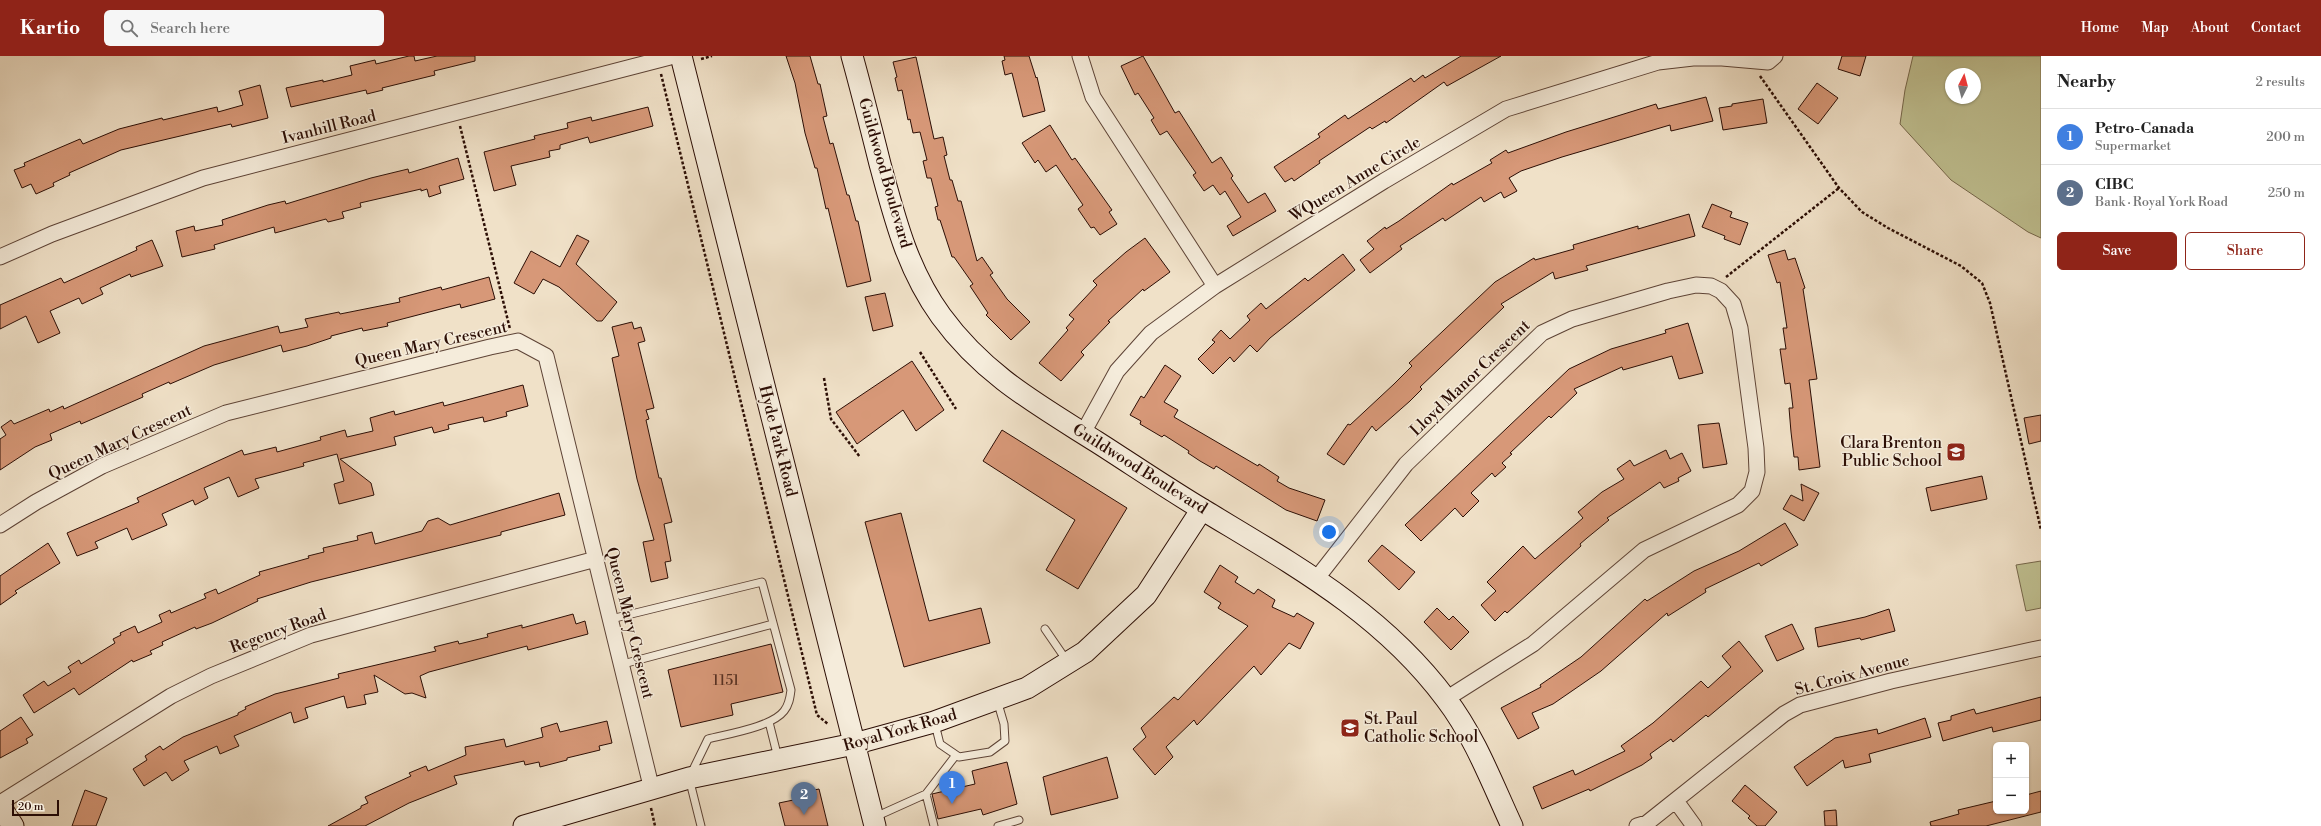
<!DOCTYPE html>
<html lang="en">
<head>
<meta charset="utf-8">
<style>
  :root { --surface:#fff; --page:#f6f6f6; --text:#222; --muted:#767676; --line:#e0e0e0; --accent:#8f2418 }
  body { margin:0; font-family:"Libre Bodoni",serif; background:var(--page); color:var(--text) }
  .controls { position:absolute; right:12px; bottom:12px; display:grid; overflow:hidden; border-radius:6px; box-shadow:0 1px 3px #0004 }
  .controls button { width:36px; height:36px; display:grid; place-items:center; padding:0; border:0; border-bottom:1px solid var(--line); background:var(--surface); color:var(--text); font:20px sans-serif }
  .compass { position:absolute; left:1945px; top:12px; width:36px; height:36px; border-radius:50%; background:var(--surface); box-shadow:0 1px 3px #0004; rotate:6deg }
  .scale { position:absolute; left:12px; bottom:10px; width:47px; box-sizing:border-box; padding-left:4px; border:2px solid #2c0e05; border-top:0; font-size:11px; line-height:14px; white-space:nowrap; color:#2c0e05; -webkit-text-stroke:3px #f5ecdb; paint-order:stroke }
  .you { position:absolute; left:1329px; top:476px; width:14px; height:14px; margin:-10px; border:3px solid #fff; border-radius:50%; background:#1a73e8; box-shadow:0 0 0 6px #1a73e833 }
  .badge { display:grid; place-items:center; width:26px; height:26px; border-radius:50%; background:var(--accent); color:#fff; font-size:13px; font-weight:700 }
  .pin { position:absolute; translate:-50% -33px; filter:drop-shadow(0 1px 2px #0008) }
  .pin::after { content:''; position:absolute; top:21px; width:14px; height:12px; background:inherit; clip-path:polygon(0 0,100% 0,50% 100%) }
  .list { margin:0; padding:0; list-style:none }
  h2 { display:flex; justify-content:space-between; align-items:center; height:52px; margin:0; padding:0 16px; font-size:17px }
  h2 small { font-size:13px; font-weight:400; color:var(--muted) }
  .list li { display:grid; grid-template-columns:26px 1fr auto; gap:12px; align-items:center; box-sizing:border-box; height:56px; padding:0 16px; border-top:1px solid var(--line) }
  .list b { display:block; font-size:15px; white-space:nowrap }
  .list p { margin:0; font-size:13px; white-space:nowrap; color:var(--muted) }
  .list em { font-size:13px; font-style:normal; color:var(--muted) }
  .actions { display:flex; gap:8px; padding:12px 16px }
  .actions a { flex:1; padding:9px 0; border:1px solid var(--accent); border-radius:6px; text-align:center; font-size:14px; color:var(--accent) }
  .actions .main { background:var(--accent); color:#fff }
  .icon { flex:none; width:22px; height:22px; fill:none; stroke:currentColor; stroke-width:2; stroke-linecap:round; stroke-linejoin:round }
  .map { position:relative; flex:none; width:2041px; height:770px; overflow:hidden }
  header { display:flex; align-items:center; gap:24px; box-sizing:border-box; height:56px; padding:0 20px; background:var(--accent); color:#fff }
  header strong { font-size:19px }
  nav { display:flex; gap:22px; margin-inline-start:auto; font-size:14px }
  .search { width:280px; height:36px; background:var(--page); display:flex; align-items:center; gap:10px; box-sizing:border-box; padding:0 14px; border-radius:6px; color:var(--muted); font-size:15px }
  main { display:flex }
  aside { flex:1; background:var(--surface) }
  .map>svg:first-child { display:block }
  .green { fill:#c0c192; stroke:#76684c; fill-rule:evenodd }
  .building { fill:#d79878; stroke:#2c0e05 }
  .lines { fill:none; stroke-linecap:round; stroke-linejoin:round }
  .lane-casing { stroke:#5d4336; stroke-width:9 }
  .street-casing { stroke:#5d4336; stroke-width:17 }
  .secondary-casing { stroke:#2c0e05; stroke-width:23 }
  .path { stroke:#2c0e05; stroke-width:2.5; stroke-dasharray:3 2; stroke-linecap:butt }
  .lane { stroke:#f5ecdb; stroke-width:7 }
  .street { stroke:#f5ecdb; stroke-width:15 }
  .secondary { stroke:#f5ecdb; stroke-width:21 }
  .labels { text-anchor:middle; dominant-baseline:central; stroke-width:3; stroke-linejoin:round; paint-order:stroke }
  .number-label { font-size:14px; fill:#573022 }
  .street-label { font-size:16px; fill:#2c0e05; stroke:#f5ecdb }
  .poi-label { font-size:16px; fill:#2c0e05; stroke:#f5ecdb; text-anchor:end }
</style>
</head>
<body>
<header>
<strong>Kartio</strong>
<div class="search"><svg class="icon" aria-label="search" viewBox="0 0 24 24"><circle cx="10" cy="10" r="6"/><path d="M15 15l6 6"/></svg>Search here</div>
<nav><a>Home</a><a>Map</a><a>About</a><a>Contact</a></nav>
</header>
<main>
<div class="map">
<svg width="2041" height="770" viewBox="0 0 2041 770">
  <rect width="100%" height="100%" fill="#f0e1c8"/>
  <filter id="stains"><feTurbulence type="fractalNoise" baseFrequency=".005" numOctaves="4"/><feColorMatrix values="0 0 0 0 .2 0 0 0 0 .09 0 0 0 0 .02 0 0 0 .5 -.17"/></filter>
  <radialGradient id="worn" r=".72"><stop offset=".6" stop-color="#630" stop-opacity="0"/><stop offset="1" stop-color="#630" stop-opacity=".3"/></radialGradient>
  <path class="green" d="M1913 0H2041V182L2028 176 1951 124 1900 68 1905 34ZM1951 18H1975V42H1951Z
    M2041 505V552L2026 555 2016 509Z"/>
  <path class="building" d="M409 0H414L415 5 437 0H475V5L434 15 435 19 382 32 383 34 367 38 366 34 291 51 286 32 323 24V26L352 19 350 10 375 4 376 8Z
    M786 0H810L818 28H820L827 60 823 61 830 88 833 87 847 139H849L856 165H858L871 225 847 231 828 152 826 153 817 112H815L805 77 795 27Z
    M1004 0H1029L1036 22 1037 21 1045 55 1023 61 1012 17 1005 19 1002 5 1005 4Z
    M1143 0 1175 57 1179 55 1212 107 1221 101 1233 120 1231 122 1248 147 1265 137 1276 155 1233 180 1227 170 1241 161 1225 135 1220 139 1213 129 1204 135 1193 119 1196 117 1167 75 1160 79 1151 64 1154 62 1138 37 1135 39 1121 10Z
    M1461 0H1501L1447 30 1444 26 1386 67 1385 65 1372 73 1370 71 1319 105 1320 107 1294 125 1292 122 1285 126 1274 111 1320 81 1318 78 1345 59 1348 63 1411 22 1414 26 1423 19 1425 22Z
    M1842 0H1866L1860 20 1838 13Z
    M916 1 934 83 943 81 947 99 944 100 950 124H952L958 145H961L977 205 982 201 993 217 990 219 1007 243 1030 266 1011 284 986 259 988 257 970 230 973 228 954 201H952L940 164H938L935 151 938 150 931 122H927L923 105 927 104 920 76 913 77 910 63 908 64 902 34 898 35 895 22 897 21 893 6Z
    M1817 27 1838 42 1818 68 1798 53Z
    M260 29 268 62 232 71 231 68 121 94 69 117 70 119 53 127 54 130 36 138 31 128 22 132 14 114 25 110 24 107 80 83 83 88 119 73 162 62 163 64 217 51 218 56 243 49 239 35Z
    M1706 41 1713 65 1671 75 1670 69 1562 101 1521 115 1509 122 1517 135 1504 142 1501 136 1484 146 1481 141 1445 165 1443 162 1400 190 1402 193 1370 217 1360 204 1374 193 1367 185 1385 171 1386 173 1399 165 1452 127 1453 129 1492 107 1490 104 1506 94 1508 97 1566 76 1656 48 1658 53Z
    M1763 43 1767 67 1723 74 1719 52 1732 50V48Z
    M648 51 653 70 590 87 588 81 560 89V93L549 95 550 101 511 110 516 129 494 135 484 96 523 86 535 83 534 80 568 72 567 67 591 61 592 65Z
    M1050 69 1072 104 1075 102 1112 154 1109 156 1117 168 1100 179 1094 171 1091 172 1078 153 1083 149 1056 109 1046 116 1038 104 1035 107 1022 87Z
    M458 102 464 123 439 130 441 137 429 141 427 133 421 135V133L360 147 361 151 342 156 344 162 328 166 326 163 275 177 274 171 214 189 215 193 182 201 176 175 194 170 195 175 223 169 222 164 268 149 285 145 286 148 371 122 408 113 409 117Z
    M1712 148 1732 156 1730 161 1748 167 1740 189 1724 183 1725 180 1702 171Z
    M1689 158 1695 180 1586 210 1588 214 1555 223 1553 216 1501 248 1504 251 1420 331 1422 333 1410 345 1376 375 1372 370 1344 409 1327 398 1348 368 1350 369 1394 328 1412 310 1409 307 1495 226 1534 202 1535 204 1574 193 1573 189 1597 182 1638 170V173Z
    M577 179 589 185 576 208 617 246 602 265H597L559 231 543 223 534 238 514 227 531 195 560 211Z
    M1145 182 1170 216 1144 235 1143 233 1108 265 1110 266 1081 296 1084 299 1061 325 1039 307 1068 274 1066 272 1074 263 1069 259 1097 229 1093 225 1126 196Z
    M152 184 163 210 131 221 130 218 100 232 103 238 82 248 79 242 50 255 60 277 38 287 26 260 0 273V249L61 222 64 227 137 194 136 191Z
    M1785 194 1788 204 1795 202 1805 232 1803 233 1817 323 1809 324 1820 411 1799 414 1798 401H1794L1791 376 1789 352H1793L1790 327 1785 328 1780 293H1786L1783 272H1787L1780 226 1777 227 1768 199Z
    M1343 198 1355 214 1270 282 1257 296 1250 289 1234 306 1230 301 1213 318 1198 303 1215 286 1212 284 1221 274 1230 283 1250 264 1247 260 1261 247 1266 253 1305 222 1308 225Z
    M489 221 495 243 461 252 460 248 387 267 388 270 363 275 362 272 331 280V282L307 290 283 296 281 289 214 309 170 328 169 326 142 338 143 341 81 368 80 365 50 378 52 384 35 391 0 414V383L6 379 1 371 11 364 14 368 49 353 50 356 63 350 64 353 204 290 278 270 280 277 308 271 305 263 339 256 340 258 400 246 399 242 441 231 442 234Z
    M885 237 893 270 873 275 865 241Z
    M632 266 634 273 641 271 645 285 638 287 654 352 646 354 649 363 646 364 659 422H661L672 466 664 468 671 505 665 506 668 522 651 526 643 486 654 484 637 423 612 302 619 300 612 271Z
    M1688 267 1703 317 1679 323 1672 300 1623 314 1622 311 1574 333 1577 337 1551 362 1549 360 1510 397 1512 398 1502 407 1506 411 1495 421 1492 417 1471 437 1479 445 1463 461 1455 452 1421 485 1405 469 1569 313 1611 293 1666 277 1665 274Z
    M912 305 944 354 916 375 903 354 857 388 836 356Z
    M1165 309 1181 320 1164 346 1178 354 1174 361 1258 410 1259 408 1279 421 1277 425 1289 432 1325 444 1317 465 1286 454 1216 410 1214 413 1200 405 1188 397 1189 395 1164 379 1162 381 1140 368 1141 365 1130 359 1141 340 1144 342Z
    M523 329 528 350 506 356 507 360 484 366 483 361 448 369 449 373 434 377 432 371 394 381 396 389 340 403 371 427 374 439 339 448 334 428 344 425 337 398 303 407 304 410 255 423 259 432 238 441 229 421 204 432 208 442 195 449 193 444 162 458 167 469 132 484 127 472 95 486 98 492 77 500 67 477 139 446 137 442 242 394 244 399 276 391 277 396 321 384 320 381 345 374 347 381 373 375 370 362 394 355 395 359 443 346 444 350Z
    M2041 359V385L2029 388 2024 362Z
    M1719 367 1727 408 1703 412 1698 369Z
    M1002 374 1127 452 1078 533 1046 514 1075 464 983 405Z
    M1666 394 1670 403 1682 397 1691 415 1678 422 1679 425 1664 432 1660 426 1607 462 1609 464 1587 482 1580 488 1581 490 1507 557 1505 555 1495 565 1481 549 1496 535 1487 526 1523 490 1535 503 1583 462 1578 456 1602 436 1624 423 1617 413 1630 404 1634 410Z
    M1982 420 1987 443 1931 455 1926 432Z
    M1801 428 1819 437 1804 465 1783 453 1791 439 1803 445Z
    M559 437 565 459 501 476V479L311 526 257 543 258 545 212 567 196 573 195 571 162 586 163 589 150 595 152 598 133 606 132 604 79 639 74 632 34 657 23 639 44 625 48 630 71 616 68 611 79 604 81 608 115 587 113 583 121 579 120 577 135 570 138 577 162 566 159 559 170 554 171 557 206 542 204 538 216 533 218 538 260 519 259 516 309 502 308 500 324 496 323 492 358 484 357 480 372 476 375 488 422 475 428 465 438 462 450 469Z
    M901 457 929 565 981 552 990 587 904 611 865 466Z
    M1785 467 1798 489 1761 510 1759 507 1705 533 1706 536 1668 560 1667 557 1601 615 1553 648 1532 657 1539 672 1518 683 1501 652 1541 631 1540 629 1581 601 1645 543 1647 545 1694 515 1739 495Z
    M48 487 60 507 15 535 17 537 0 549V520Z
    M1382 489 1415 516 1399 534 1368 505Z
    M1220 509 1238 521 1235 526 1254 538 1258 533 1275 544 1272 551 1294 561 1297 557 1314 567 1300 593 1289 587 1261 619 1254 610 1197 669 1194 664 1166 691 1173 701 1155 719 1133 693 1146 681 1141 672 1174 641 1178 644 1248 570 1218 552 1221 547 1204 536Z
    M1437 552 1449 564 1453 560 1469 576 1451 594 1424 566Z
    M1889 553 1895 575 1861 584 1860 582 1818 591 1815 572 1865 561Z
    M573 558 576 568 585 565 588 578 528 594 527 590 429 616 420 620 426 642 412 637 405 638 374 619 378 636 364 639 366 648 347 652 344 640 305 652 308 662 294 667 291 656 234 680 239 690 220 698 217 690 184 705 189 714 172 725 166 716 144 730 133 713 147 704 145 700 160 690 163 694 183 681 238 659V657L246 653 245 651 275 638 339 622 338 618 436 595 434 591 458 585 459 588 488 581 487 578 522 569V572Z
    M1792 568 1804 593 1777 605 1765 580Z
    M1739 585 1763 615 1708 661 1706 659 1673 686 1671 683 1650 698 1652 702 1642 709 1590 735 1589 733 1542 753 1533 731 1573 714 1575 719 1625 695 1621 690 1653 667 1701 625 1708 632 1731 611 1722 600Z
    M771 588 783 636 731 648 733 659 681 671 668 614Z
    M2041 641V664L1993 676 1992 671 1943 685 1938 667 1951 664V660L1974 653 1976 658Z
    M21 661 33 679 26 683 28 687 0 702V675Z
    M1925 662 1931 681 1869 698 1871 706 1845 712 1843 704 1807 730 1794 711 1835 682 1877 673 1878 678Z
    M607 665 612 687 599 690 600 694 567 702V704L540 711 539 706 525 709 524 705 454 720 457 728 409 747 365 770H328L361 752V750L368 747 365 741 411 720 409 717 426 710 428 715 466 699 465 691 504 683 506 691 543 681 541 672 557 667 560 676Z
    M1107 701 1118 742 1051 759 1043 721Z
    M1007 706 1017 748 983 759 981 753 938 763 932 738 975 728 972 715Z
    M1745 729 1777 756 1765 770H1757L1748 762 1750 760 1732 745Z
    M819 733 828 770H785L779 747 798 743 796 738Z
    M85 734 107 742 96 770H72Z
    M2041 735V756L1986 770H1931L1930 766 1959 758 1958 754 1996 745V755H2026V739Z
    M1836 754 1837 770H1825L1824 755Z"/>
  <g class="lines">
    <defs>
      <path id="lane" d="M611 563 762 526 791 634C790 642 789 649 784 655 772 671 727 678 708 683L689 722 701 770
        M1045 573 1067 605
        M623 608 773 568
        M769 666 778 702
        M935 668 940 688 959 701 990 696 1005 685 1004 668 997 644
        M926 738 934 770
        M875 761 926 738 956 699
        M998 770 1019 764"/>
      <path id="street" d="M1080 0 1093 41 1215 230 1384 125 1506 53 1658 6 1693 2H1722L1768 6 1775 0
        M0 201 52 178 203 122 674 0
        M1083 377 1117 315 1151 277 1215 230
        M0 469 36 446 102 410 226 357 490 291 518 285 546 300 652 734
        M1317 522 1406 408 1542 277 1572 263 1668 235 1696 229 1711 230 1721 235 1733 248 1740 272 1756 392 1757 416 1752 435 1738 449 1644 494 1533 588 1446 643
        M1676 745 1694 770
        M0 747 171 640 211 620 311 579 596 503
        M1637 770 1647 767 1784 658 1800 649 1891 625 2041 592"/>
      <path id="secondary" d="M681 0 875 770
        M852 0C862 36 871 72 880 108 895 163 907 213 941 260 984 319 1037 348 1097 386 1133 409 1168 433 1205 455 1294 509 1382 557 1446 643 1475 681 1492 727 1512 770
        M0 750 13 770
        M524 770 689 722 854 688 934 666 1027 632 1085 596 1146 539 1202 453"/>
    </defs>
    <use href="#lane" class="lane-casing"/>
    <use href="#street" class="street-casing"/>
    <use href="#secondary" class="secondary-casing"/>
    <path class="path" d="M701 3 712 0
      M661 18 817 659 828 668
      M1760 20 1839 132 1862 156 1888 172 1961 210 1982 227 1990 247 2041 474
      M460 70 510 273
      M1726 221 1839 132
      M920 296 956 353
      M824 322 831 363 860 401
      M651 752 655 770"/>
    <use href="#lane" class="lane"/>
    <use href="#street" class="street"/>
    <use href="#secondary" class="secondary"/>
  </g>
  <defs>
    <symbol id="school-square" viewBox="-11 -11 22 22"><rect x="-9" y="-9" width="18" height="18" rx="4" fill="#8f2418" stroke="#f5ecdb"/><path d="M0-5L7-2L0 1L-7-2ZM-4 1L0 2.5L4 1V4Q0 6-4 4Z" fill="#fff"/></symbol>
  </defs>
  <g fill-rule="evenodd">
    <use href="#school-square" x="1945" y="385" width="22" height="22"/>
    <use href="#school-square" x="1339" y="661" width="22" height="22"/>
  </g>
  <g class="labels">
    <g class="number-label">
      <text x="726" y="625">1151</text>
    </g>
    <g class="street-label">
      <text transform="translate(329 71) rotate(-14)">Ivanhill Road</text>
      <text transform="translate(885 117) rotate(74)">Guildwood Boulevard</text>
      <text transform="translate(1355 123) rotate(-31)">WQueen Anne Circle</text>
      <text transform="translate(431 288) rotate(-13)">Queen Mary Crescent</text>
      <text transform="translate(1470 322) rotate(-44)">Lloyd Manor Crescent</text>
      <text transform="translate(778 385) rotate(76)">Hyde Park Road</text>
      <text transform="translate(120 386) rotate(-25)">Queen Mary Crescent</text>
      <text transform="translate(1140 413) rotate(32)">Guildwood Boulevard</text>
      <text transform="translate(630 567) rotate(76)">Queen Mary Crescent</text>
      <text transform="translate(278 575) rotate(-20)">Regency Road</text>
      <text transform="translate(1852 619) rotate(-15)">St. Croix Avenue</text>
      <text transform="translate(900 674) rotate(-16)">Royal York Road</text>
    </g>
    <g class="poi-label">
      <text x="1942" y="387">Clara Brenton<tspan x="1942" dy="18">Public School</tspan></text>
      <text x="1364" y="663" text-anchor="start">St. Paul<tspan x="1364" dy="18">Catholic School</tspan></text>
    </g>
  </g>
  <rect width="100%" height="100%" filter="url(#stains)"/>
  <rect width="100%" height="100%" fill="url(#worn)"/>
</svg>
<div class="controls">
<button>+</button>
<button>−</button>
</div>
<svg class="compass" viewBox="-18 -18 36 36"><path d="M0-13l5 13h-10z" fill="#e53935"/><path d="M0 13l5-13h-10z" fill="#767676"/></svg>
<div class="scale">20 m</div>
<div class="you"></div>
<div class="pin badge" style="left:952px;top:748px;background:#3f7fe0">1</div>
<div class="pin badge" style="left:804px;top:759px;background:#5c6f8a">2</div>
</div>
<aside>
<h2>Nearby<small>2 results</small></h2>
<ul class="list">
<li><span class="badge" style="background:#3f7fe0">1</span><div><b>Petro-Canada</b><p>Supermarket</p></div><em>200 m</em></li>
<li><span class="badge" style="background:#5c6f8a">2</span><div><b>CIBC</b><p>Bank · Royal York Road</p></div><em>250 m</em></li>
</ul>
<div class="actions"><a class="main">Save</a><a>Share</a></div>
</aside>
</main>
</body>
</html>
